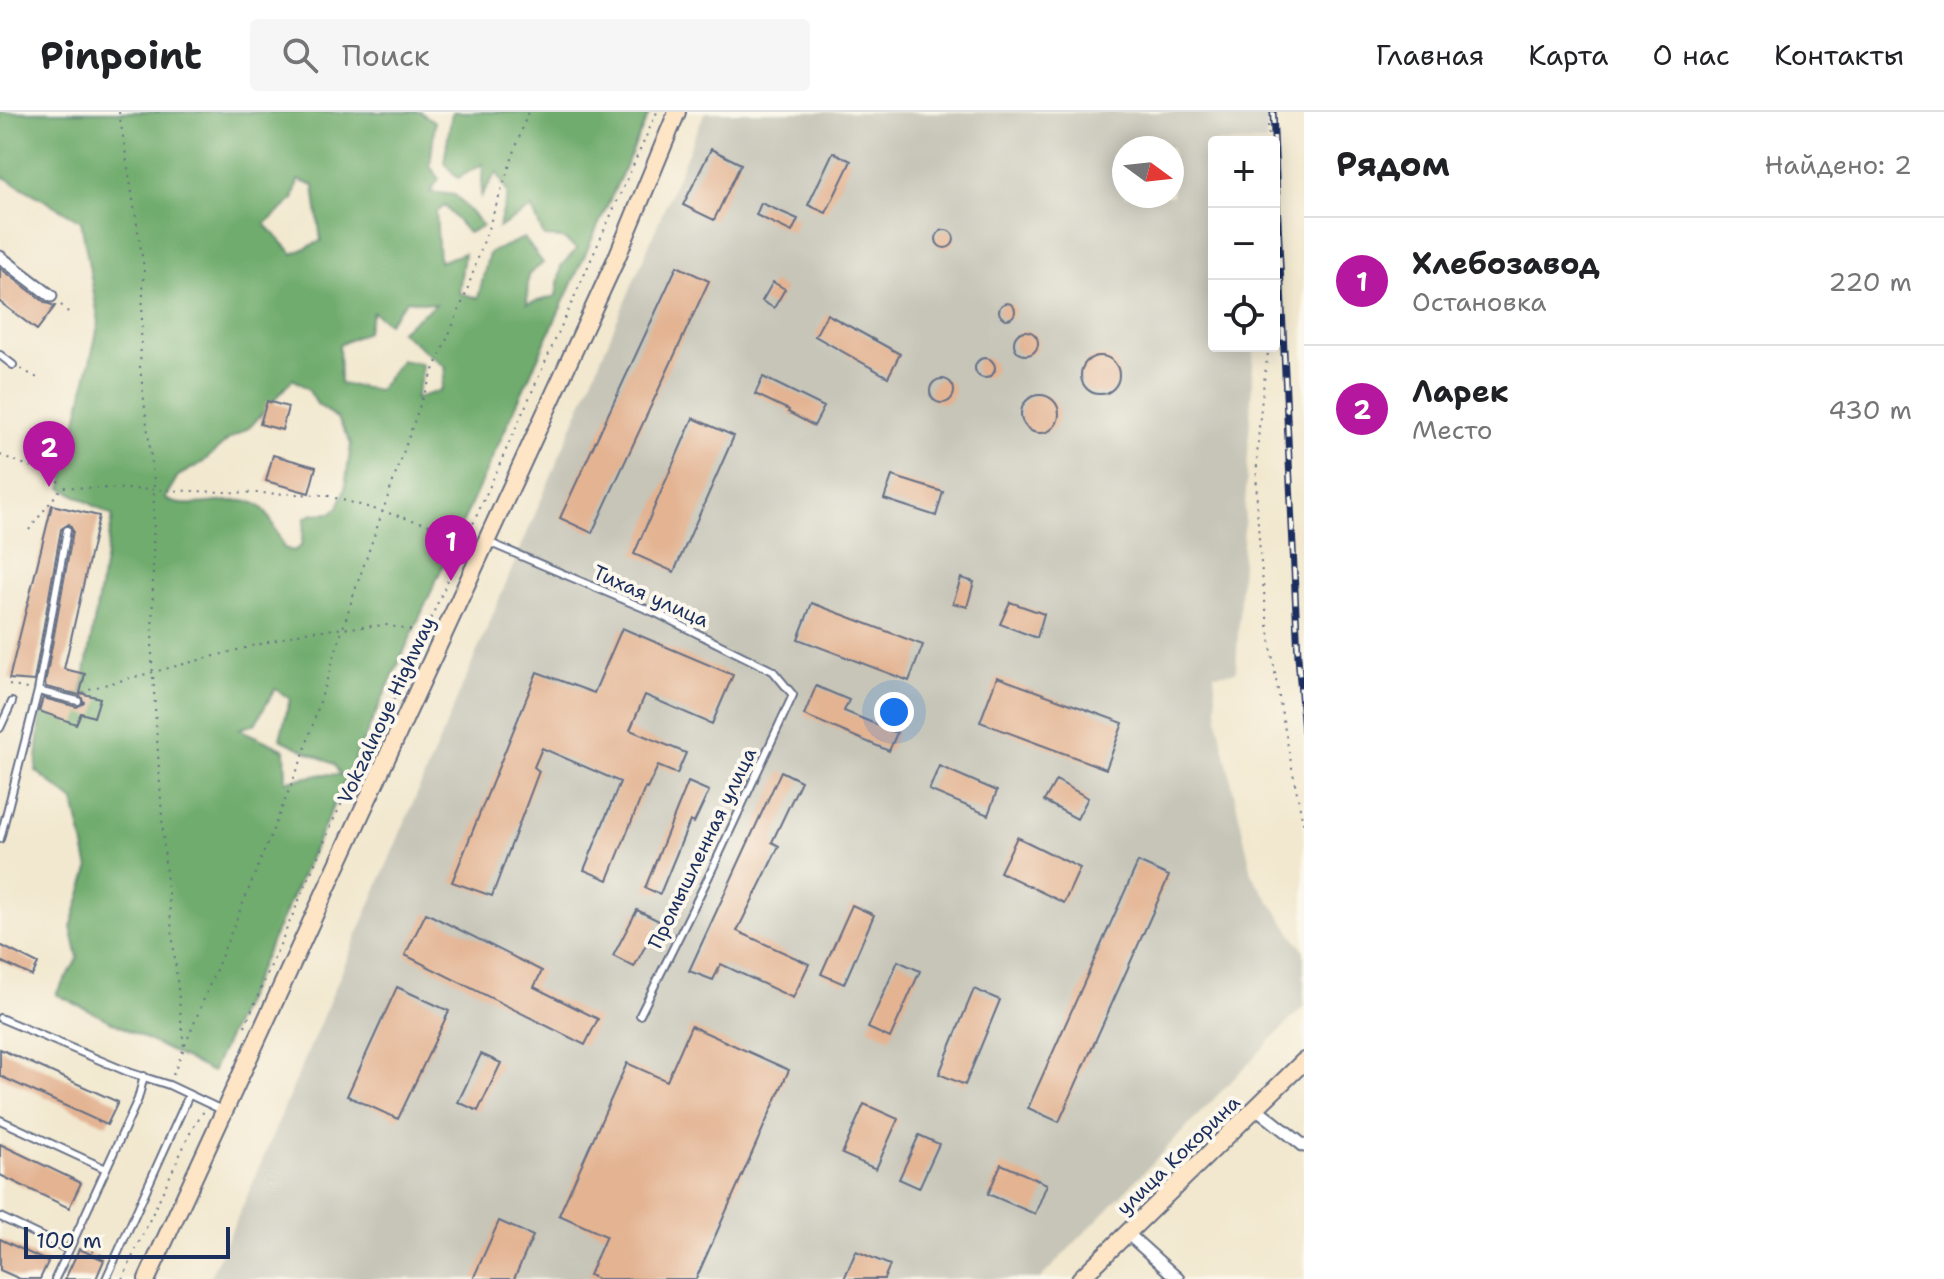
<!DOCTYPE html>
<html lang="ru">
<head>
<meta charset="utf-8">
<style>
  :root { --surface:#fff; --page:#f6f6f6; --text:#202124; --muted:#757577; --line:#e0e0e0; --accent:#b5179e }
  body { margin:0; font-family:"Shantell Sans",sans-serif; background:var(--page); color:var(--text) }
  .controls { position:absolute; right:24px; top:24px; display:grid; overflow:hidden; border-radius:8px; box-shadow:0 4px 20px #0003 }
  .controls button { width:72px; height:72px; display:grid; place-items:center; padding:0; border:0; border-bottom:2px solid var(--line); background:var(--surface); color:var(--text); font:40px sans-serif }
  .compass { position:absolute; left:1112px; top:24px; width:72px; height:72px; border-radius:50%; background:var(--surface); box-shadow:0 4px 20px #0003; rotate:105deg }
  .scale { position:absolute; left:24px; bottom:20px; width:206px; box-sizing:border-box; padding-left:8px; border:4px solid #1b2f5e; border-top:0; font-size:22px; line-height:28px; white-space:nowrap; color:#1b2f5e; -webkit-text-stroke:6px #fbf7ec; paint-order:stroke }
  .you { position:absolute; left:894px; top:600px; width:28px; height:28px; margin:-20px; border:6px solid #fff; border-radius:50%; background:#1a73e8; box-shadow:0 0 0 12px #1a73e833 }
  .badge { display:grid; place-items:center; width:52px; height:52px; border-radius:50%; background:var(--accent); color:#fff; font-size:26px; font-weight:700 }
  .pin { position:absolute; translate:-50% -66px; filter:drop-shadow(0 2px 4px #0008) }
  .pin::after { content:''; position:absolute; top:42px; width:28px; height:24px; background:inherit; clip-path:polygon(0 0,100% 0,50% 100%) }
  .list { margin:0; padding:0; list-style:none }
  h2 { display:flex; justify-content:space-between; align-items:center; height:104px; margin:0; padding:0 32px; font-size:34px }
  h2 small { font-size:26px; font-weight:400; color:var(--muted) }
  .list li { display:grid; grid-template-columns:52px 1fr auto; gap:24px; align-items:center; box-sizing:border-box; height:128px; padding:0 32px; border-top:2px solid var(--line) }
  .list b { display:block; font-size:30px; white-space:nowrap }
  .list p { margin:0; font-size:26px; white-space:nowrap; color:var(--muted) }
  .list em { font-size:26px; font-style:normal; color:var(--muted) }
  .icon { flex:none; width:44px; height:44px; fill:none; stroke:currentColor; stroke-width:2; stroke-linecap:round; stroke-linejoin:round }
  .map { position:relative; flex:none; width:1304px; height:1167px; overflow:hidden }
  header { display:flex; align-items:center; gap:48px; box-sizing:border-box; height:112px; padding:0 40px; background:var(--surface); border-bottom:2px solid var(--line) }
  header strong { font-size:38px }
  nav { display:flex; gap:44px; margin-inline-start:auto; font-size:28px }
  .search { width:560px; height:72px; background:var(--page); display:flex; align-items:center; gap:20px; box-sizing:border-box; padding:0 28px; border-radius:8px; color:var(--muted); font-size:30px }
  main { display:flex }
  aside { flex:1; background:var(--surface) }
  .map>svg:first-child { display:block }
  .industrial { fill:#c6c5b8; fill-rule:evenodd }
  .forest { fill:#6fac6d; stroke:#456e66; stroke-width:2; fill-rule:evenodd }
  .building { fill:#e3b392 }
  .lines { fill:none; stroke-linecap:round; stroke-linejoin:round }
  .service-casing { stroke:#667086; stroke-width:10 }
  .minor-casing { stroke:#667086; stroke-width:15 }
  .secondary-casing { stroke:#667086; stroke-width:20 }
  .path { stroke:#667086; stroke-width:2; stroke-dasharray:2 6; stroke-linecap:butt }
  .service { stroke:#fff; stroke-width:6 }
  .minor { stroke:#fff; stroke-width:11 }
  .secondary { stroke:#fde5c5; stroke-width:16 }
  .rail-casing { stroke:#1b2f5e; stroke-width:7 }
  .rail { stroke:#fbf7ec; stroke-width:4; stroke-dasharray:12; stroke-linecap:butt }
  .labels { text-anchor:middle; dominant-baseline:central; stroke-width:8; stroke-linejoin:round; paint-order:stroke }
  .street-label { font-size:20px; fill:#1b2f5e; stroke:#fbf7ec }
</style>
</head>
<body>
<header>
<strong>Pinpoint</strong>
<div class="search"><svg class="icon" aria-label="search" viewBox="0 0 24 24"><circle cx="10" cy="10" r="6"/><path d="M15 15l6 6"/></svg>Поиск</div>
<nav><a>Главная</a><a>Карта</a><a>О нас</a><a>Контакты</a></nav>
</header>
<main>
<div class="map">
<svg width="1304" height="1167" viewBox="0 0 1304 1167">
  <rect width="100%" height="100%" fill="#fbf7ec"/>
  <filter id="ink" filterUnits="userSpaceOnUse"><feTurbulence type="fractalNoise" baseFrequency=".0125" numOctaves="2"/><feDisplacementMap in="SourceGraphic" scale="16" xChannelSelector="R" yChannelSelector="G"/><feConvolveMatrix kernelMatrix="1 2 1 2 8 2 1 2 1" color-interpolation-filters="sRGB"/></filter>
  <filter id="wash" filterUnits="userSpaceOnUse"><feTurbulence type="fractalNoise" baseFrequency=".006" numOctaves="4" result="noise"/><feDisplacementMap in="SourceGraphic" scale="32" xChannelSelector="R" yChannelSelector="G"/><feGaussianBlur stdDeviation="1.8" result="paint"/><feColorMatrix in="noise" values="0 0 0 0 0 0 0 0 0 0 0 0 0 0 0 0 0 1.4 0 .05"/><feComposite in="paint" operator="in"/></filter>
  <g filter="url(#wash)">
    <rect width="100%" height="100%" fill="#f2e8cf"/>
    <path class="industrial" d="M705 0H1268L1266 30H1214V234H1254L1236 560 1214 562 1219 615 1253 765 1304 839V894L1040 1167H209L244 1091ZM1124 36H1172V84H1124Z"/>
    <path class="forest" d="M0 0H420L435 10 430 54 439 67 430 80 455 83 483 114 468 121 445 94 436 100 439 150 464 141 459 181 478 186 489 141 524 126 543 151 528 163 527 192 556 184 561 154 577 137 562 126 544 125 532 96 498 116 508 82 497 60 481 84 483 52 458 66 444 51 452 0H650L212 960 56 882 78 846 71 815 89 757 74 689 36 659 43 583H81L113 404 62 376 99 210 81 109 0 63ZM298 68 314 74 321 129 293 142 265 112 293 88ZM407 188 436 192 400 219 446 256 441 278 415 287 421 266 422 252 401 248 379 278 340 272 339 233 366 220 373 200 388 211ZM293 267 308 277 317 292 338 307 351 332 345 377 338 395 331 401 313 402 305 406 301 434 293 439 284 436C278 424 272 407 263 397 245 376 186 404 165 386L178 364 202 351 228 328 250 315ZM275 577 290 587 280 627 334 652 340 663 324 662 286 669 285 638 239 617 255 612Z"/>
    <g id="blocks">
      <path class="building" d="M711 37 741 52 714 108 683 93Z
        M833 40 851 49 826 101 808 93Z
        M761 91 798 107 792 120 756 103Z
        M936 127a9 9 0 1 1 18 0a9 9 0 1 1-18 0Z
        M677 154 709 169 592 421 560 406Z
        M0 156 46 191 55 194 37 218 0 190Z
        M773 170 785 177 774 196 762 189Z
        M999 199a8 8 0 1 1 16 0a8 8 0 1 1-16 0Z
        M827 202 900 242 888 265 815 224Z
        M1014 231a12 12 0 1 1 24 0a12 12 0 1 1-24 0Z
        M1081 263a19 19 0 1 1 38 0a19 19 0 1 1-38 0Z
        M975 256a10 10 0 1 1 20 0a10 10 0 1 1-20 0Z
        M763 265 824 295 814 314 788 300 789 298 755 282Z
        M930 279a12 12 0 1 1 24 0a12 12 0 1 1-24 0Z
        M1021 302a19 19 0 1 1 38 0a19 19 0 1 1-38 0Z
        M267 289 288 295 282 318 260 312Z
        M693 306 734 324 674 460 634 442Z
        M273 343 316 355 309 381 266 369Z
        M892 364 943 380 936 404 884 387Z
        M52 393 99 404 64 557 85 562 80 581 100 586 94 605 81 601 76 612 39 599 43 586 77 595 84 590 80 583 46 575 45 572 73 419 69 412 61 417 34 569 9 567Z
        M961 466 974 470 967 495 953 491Z
        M1010 490 1044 502 1037 526 1000 512Z
        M812 491 923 533 909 569 798 527Z
        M622 516 733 563 712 612 645 583 630 618 686 641 677 662 658 654 647 677 645 676 608 768 584 758 620 670 542 636 534 655 539 659 492 784 452 770 537 560 594 581Z
        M997 565 1123 611 1106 657 980 610Z
        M816 574 849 588 844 599 897 621 889 639 804 603Z
        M939 654 997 679 988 703 929 678Z
        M781 659 801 669 772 730 779 734 737 819 809 852 793 886 721 852 713 868 689 859Z
        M1056 668 1088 686 1077 707 1044 689Z
        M688 670 709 679 694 711 690 709 660 782 645 776Z
        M1017 725 1080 756 1064 791 1000 760Z
        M1138 750 1169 764 1059 1010 1028 996Z
        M852 793 874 803 844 872 821 862Z
        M637 798 659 809 634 855 613 844Z
        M426 801 542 859 534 875 598 907 585 933 405 843Z
        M0 833 38 852 32 864 0 849Z
        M898 849 920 859 890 926 868 916Z
        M397 875 449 899 398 1007 347 984Z
        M974 877 1000 888 965 973 939 962Z
        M691 914 789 958 696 1167H597L589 1163 606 1124 559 1103 627 951 667 969Z
        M0 937 118 990 107 1013 0 964Z
        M481 942 501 951 478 999 458 990Z
        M864 992 898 1007 876 1057 842 1042Z
        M919 1023 939 1032 919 1076 899 1067Z
        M0 1032 81 1071 69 1096 0 1063Z
        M1001 1052 1047 1072 1035 1102 988 1082Z
        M499 1109 533 1124 514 1167H473Z
        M0 1127 48 1150 40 1167H20L0 1158Z
        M79 1137 104 1148 96 1167H65Z
        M856 1139 890 1153 884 1167H844Z"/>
    </g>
  </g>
  <g filter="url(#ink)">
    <use href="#blocks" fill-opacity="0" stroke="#667086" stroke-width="2"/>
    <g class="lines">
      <defs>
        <path id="service" d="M0 243 13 253
          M488 430 658 502 773 559 793 583 709 764 640 903
          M38 579 78 589
          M0 616 12 590
          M0 727 38 579 67 418
          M0 906 128 960 169 973 224 999
          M0 1008 106 1057
          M0 1105 69 1138 55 1167
          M69 1138 138 987 144 964
          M106 1167 189 983"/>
        <path id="minor" d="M0 145 51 184
          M1256 996 1304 1034
          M1126 1120 1178 1167"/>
        <path id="secondary" d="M147 1167 617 145 677 0
          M1080 1167 1304 949"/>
      </defs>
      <use href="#service" class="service-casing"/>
      <use href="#minor" class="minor-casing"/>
      <use href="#secondary" class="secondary-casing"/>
      <path class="path" d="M119 0 144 156 140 255 154 370 152 548 165 751 184 936
        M1268 13 1269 30
        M61 193 71 203
        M1269 234C1261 287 1255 340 1257 393 1262 502 1282 609 1304 715
        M21 257 41 268
        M0 343 55 364 61 374
        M29 418 62 375 325 383 472 425
        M9 573 27 577
        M83 581 85 578 310 519 386 513 422 521
        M245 914 334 707 401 573 657 0
        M173 963 303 644 353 484 422 287 465 184 528 0
        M85 1136 106 1145
        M122 1167 192 1017 204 999"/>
      <use href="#service" class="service"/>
      <use href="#minor" class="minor"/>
      <use href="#secondary" class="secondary"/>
      <defs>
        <path id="rail" d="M1273 0 1298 544 1304 620"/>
      </defs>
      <use href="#rail" class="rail-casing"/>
      <use href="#rail" class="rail"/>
    </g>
  </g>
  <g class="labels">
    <g class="street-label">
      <text transform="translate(651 484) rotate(24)">Тихая улица</text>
      <text transform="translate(386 598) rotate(-65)">Vokzalnoye Highway</text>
      <text transform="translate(702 736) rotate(-64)">Промышленная улица</text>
      <text transform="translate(1178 1043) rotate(-44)">улица Кокорина</text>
    </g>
  </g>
</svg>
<div class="controls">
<button>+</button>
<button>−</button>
<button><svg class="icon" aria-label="locate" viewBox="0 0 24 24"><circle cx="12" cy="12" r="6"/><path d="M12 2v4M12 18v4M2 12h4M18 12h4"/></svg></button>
</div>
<svg class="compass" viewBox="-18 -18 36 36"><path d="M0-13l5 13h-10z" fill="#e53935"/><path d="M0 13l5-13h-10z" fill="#757577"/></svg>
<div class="scale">100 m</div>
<div class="you"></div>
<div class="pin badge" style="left:451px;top:469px">1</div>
<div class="pin badge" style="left:49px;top:375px">2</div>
</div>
<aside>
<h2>Рядом<small>Найдено: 2</small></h2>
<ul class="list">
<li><span class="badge">1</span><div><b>Хлебозавод</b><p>Остановка</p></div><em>220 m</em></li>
<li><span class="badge">2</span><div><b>Ларек</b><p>Место</p></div><em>430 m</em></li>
</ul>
</aside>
</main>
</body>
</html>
